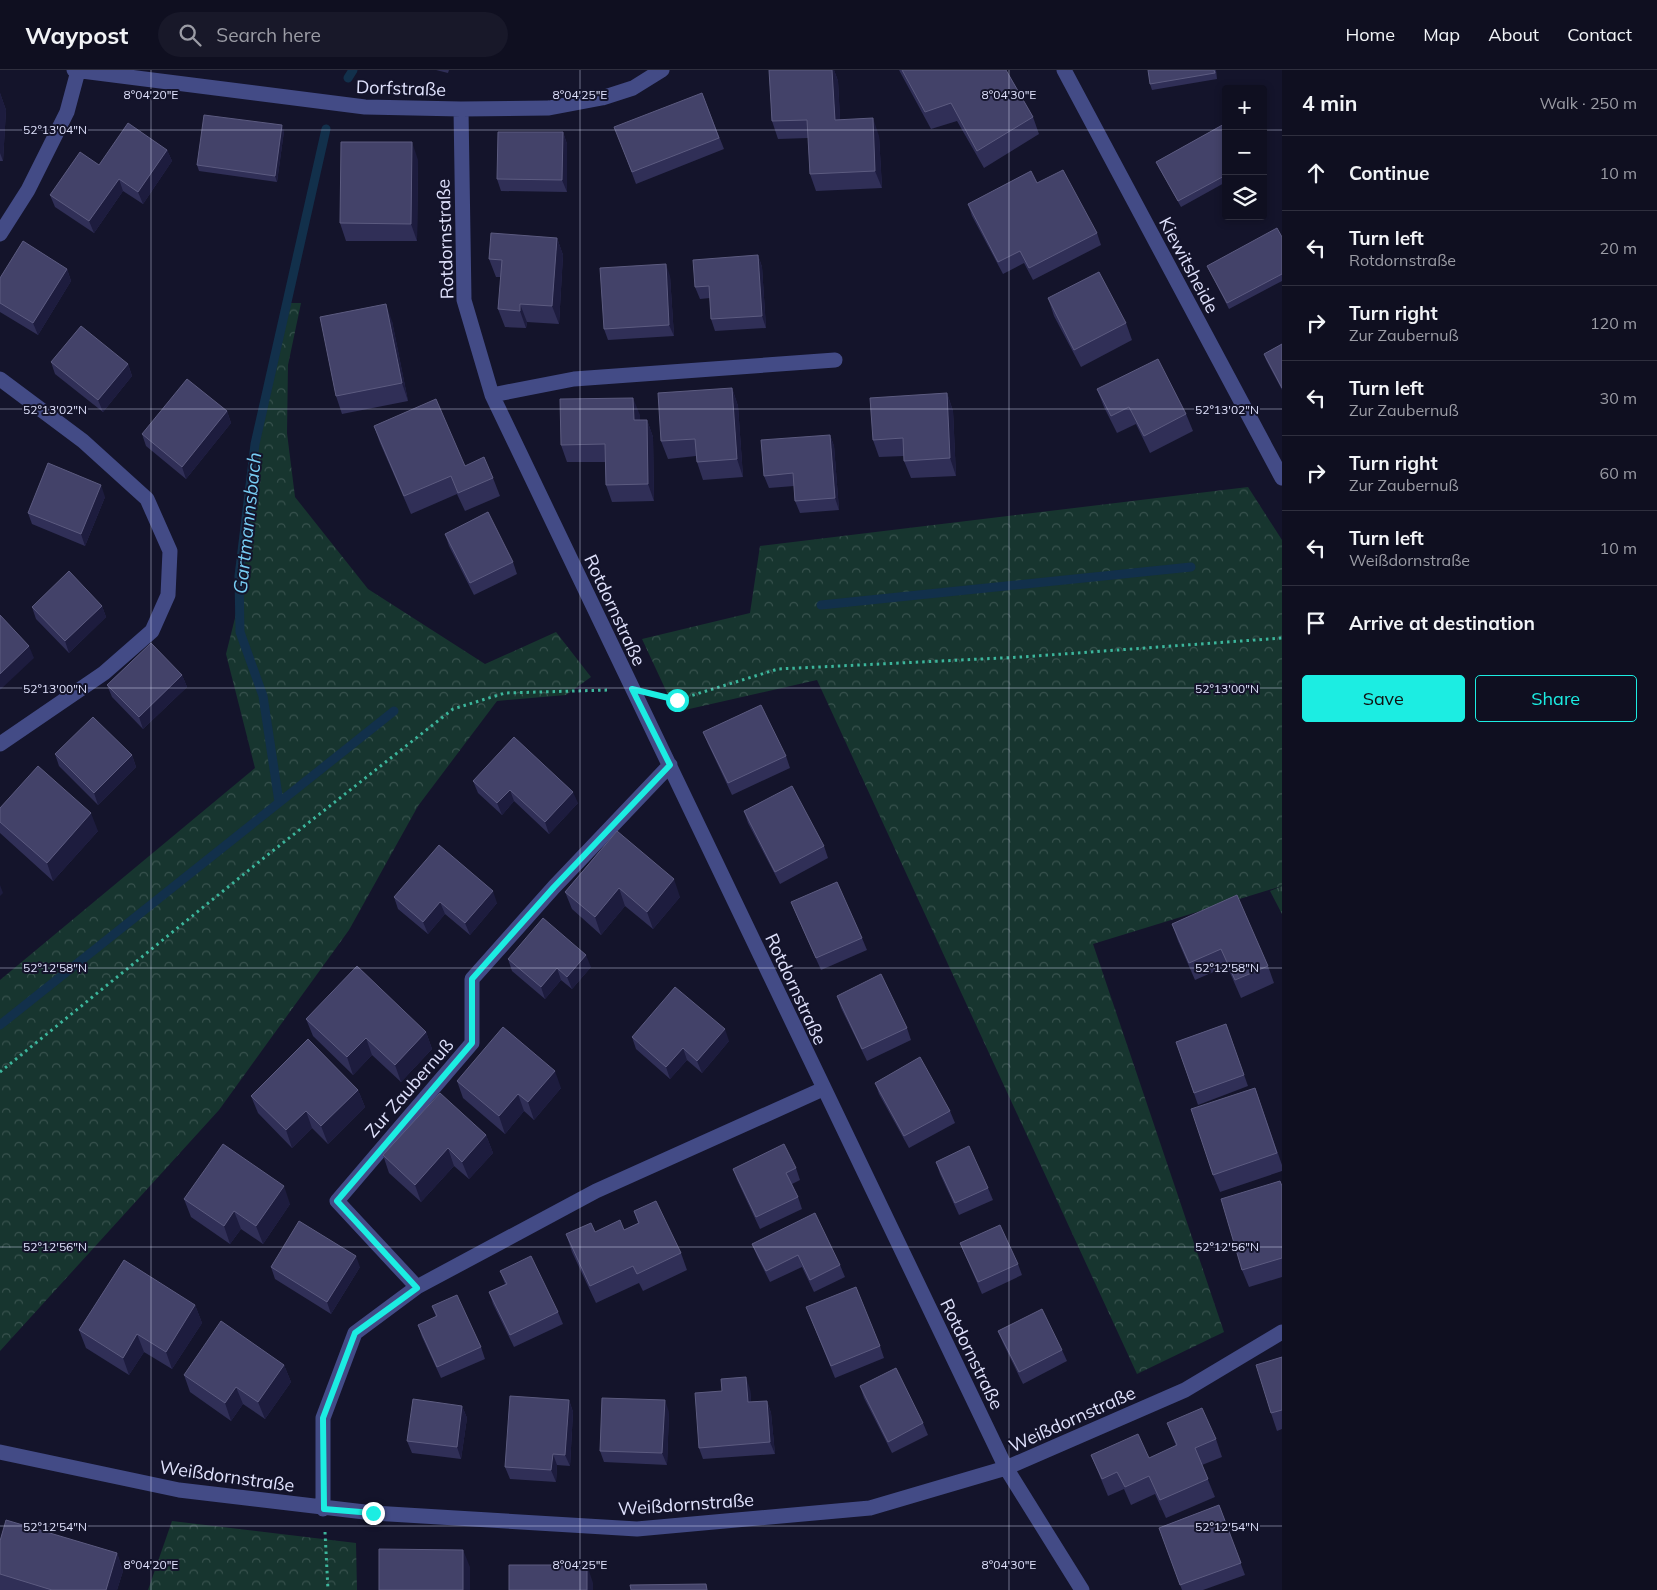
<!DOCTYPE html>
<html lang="en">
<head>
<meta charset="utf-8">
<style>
  :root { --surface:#0f0f20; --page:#181829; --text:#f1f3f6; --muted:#9b9ca5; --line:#2f2f3e; --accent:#1cede2 }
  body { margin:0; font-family:Mulish,sans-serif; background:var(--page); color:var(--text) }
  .controls { position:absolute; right:15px; top:15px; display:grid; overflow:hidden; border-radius:5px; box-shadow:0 2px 8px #0003 }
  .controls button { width:45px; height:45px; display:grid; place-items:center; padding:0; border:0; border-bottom:1px solid var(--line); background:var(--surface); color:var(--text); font:25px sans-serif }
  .stop { position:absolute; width:15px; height:15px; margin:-11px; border:4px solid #1cede2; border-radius:50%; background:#fff }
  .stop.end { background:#1cede2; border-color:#fff; box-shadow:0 1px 5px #0008 }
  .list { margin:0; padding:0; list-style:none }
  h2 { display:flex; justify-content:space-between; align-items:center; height:65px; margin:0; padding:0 20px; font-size:21px }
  h2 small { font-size:16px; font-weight:400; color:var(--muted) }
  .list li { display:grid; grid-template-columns:32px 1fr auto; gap:15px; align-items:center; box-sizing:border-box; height:75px; padding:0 20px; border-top:1px solid var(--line) }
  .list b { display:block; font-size:19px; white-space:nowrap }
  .list p { margin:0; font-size:16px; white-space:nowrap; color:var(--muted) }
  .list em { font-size:16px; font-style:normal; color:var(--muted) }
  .actions { display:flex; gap:10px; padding:15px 20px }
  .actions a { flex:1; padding:11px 0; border:1px solid var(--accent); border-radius:5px; text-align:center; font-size:18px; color:var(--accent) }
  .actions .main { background:var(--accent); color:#111 }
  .icon { flex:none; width:28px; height:28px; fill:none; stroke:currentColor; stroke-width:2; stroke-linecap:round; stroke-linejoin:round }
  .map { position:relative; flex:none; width:1282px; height:1520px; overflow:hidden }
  header { display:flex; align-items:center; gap:30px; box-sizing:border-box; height:70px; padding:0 25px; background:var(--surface); border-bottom:1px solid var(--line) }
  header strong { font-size:24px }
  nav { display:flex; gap:28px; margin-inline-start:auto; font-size:18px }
  .search { width:350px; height:45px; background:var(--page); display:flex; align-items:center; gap:12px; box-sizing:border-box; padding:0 18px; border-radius:28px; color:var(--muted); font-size:19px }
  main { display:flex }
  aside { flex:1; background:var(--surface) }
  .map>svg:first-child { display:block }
  .forest { fill:url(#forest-crowns) }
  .park { fill:url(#park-tufts) }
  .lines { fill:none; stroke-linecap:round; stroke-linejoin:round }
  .stream { stroke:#12304b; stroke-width:9 }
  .path { stroke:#3cb69c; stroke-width:3; stroke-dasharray:2.5 4; stroke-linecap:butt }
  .minor { stroke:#434b86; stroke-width:15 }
  .wall { fill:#302f57 }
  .shaded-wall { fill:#1d1c3e }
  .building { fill:#434269; stroke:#5c5b80 }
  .route { stroke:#1cede2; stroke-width:6 }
  .ticks { fill:none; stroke:#e0e2fd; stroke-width:1; stroke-opacity:0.45 }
  .labels { text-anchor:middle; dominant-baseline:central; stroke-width:4; stroke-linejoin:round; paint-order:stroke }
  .street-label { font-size:18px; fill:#e0e2fd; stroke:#14142b }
  .water-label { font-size:19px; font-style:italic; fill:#77cdf4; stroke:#14142b }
  .ticks-label { font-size:12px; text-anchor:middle; fill:#e0e2fd; stroke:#14142b; stroke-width:4; stroke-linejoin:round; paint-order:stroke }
</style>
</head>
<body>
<header>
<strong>Waypost</strong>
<div class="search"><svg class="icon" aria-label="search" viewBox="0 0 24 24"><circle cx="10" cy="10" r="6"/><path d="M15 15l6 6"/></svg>Search here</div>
<nav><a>Home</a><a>Map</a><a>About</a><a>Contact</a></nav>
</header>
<main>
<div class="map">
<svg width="1282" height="1520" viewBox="0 0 1282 1520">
  <defs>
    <pattern id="forest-crowns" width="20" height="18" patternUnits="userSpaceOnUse" patternTransform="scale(1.25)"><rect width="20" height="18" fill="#17352f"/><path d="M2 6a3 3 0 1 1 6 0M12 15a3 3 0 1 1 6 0" fill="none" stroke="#38524e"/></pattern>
    <pattern id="park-tufts" width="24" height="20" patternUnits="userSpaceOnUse" patternTransform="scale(1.25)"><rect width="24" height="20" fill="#17352f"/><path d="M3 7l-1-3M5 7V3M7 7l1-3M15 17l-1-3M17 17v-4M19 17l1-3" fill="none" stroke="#38524e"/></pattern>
  </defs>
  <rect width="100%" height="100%" fill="#14142b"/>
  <path class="forest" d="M285 233H301L288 295 287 363 295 427 368 519 485 594 556 562 591 607 566 625 497 631 418 736 349 860 219 1040 0 1281V910L255 698 226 584 235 548 257 374Z
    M1248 417 1282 470V816L1093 874 1224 1262 1137 1304 817 610 676 642 642 569 750 543 760 476Z
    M172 1451 356 1473 357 1520H148Z"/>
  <path class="park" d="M1282 816V844L1270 821Z"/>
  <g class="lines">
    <path class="stream" d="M348 8 353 0
      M821 535 1191 497
      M279 732 263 626 240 562 239 506 255 374 326 59
      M0 955 394 641"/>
    <path class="path" d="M661 626 677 630 778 599 1022 587 1282 568
      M0 1002 265 787 453 639 505 623 609 620
      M325 1462 328 1520"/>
    <path class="minor" d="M74 0 365 37 461 39 549 38 602 28 633 18 662 0
      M1064 0 1282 408
      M461 39 464 230 492 325 1006 1398 1082 1520
      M0 164 28 120 67 42 78 1
      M0 309 83 371 147 429 170 481 168 525 152 561 104 603 0 674
      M492 325 574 309 835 290
      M417 1217 337 1131 472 973V909L554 817 670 695
      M0 1382 179 1420 373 1443 637 1459 870 1438 1006 1398 1185 1320 1282 1262
      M323 1439V1348L355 1263 417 1217 596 1121 823 1019"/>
  </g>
  <path class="wall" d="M436 0H449L448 3Z
    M769 0H834L838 11 840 50 879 66 882 118 816 121 810 104 808 68 778 69 772 51Z
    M899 0H1006L1033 47 1039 64 984 98 957 51 931 59Z
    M1216 0 1217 9 1152 20 1150 14Z
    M0 23 6 40 3 91H0Z
    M702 23 724 79 636 114 619 69Z
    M1226 53V112L1181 137 1159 98 1156 92Z
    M284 61 277 112 199 101 197 95Z
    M563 62 567 74V122L501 121 497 109Z
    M167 80 172 91 143 134 123 121 94 163 55 137 50 125 99 95Z
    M418 90 417 171H346L340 153Z
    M1037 113 1097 163 1101 175 1033 210 1024 193 1003 204 972 146 968 134Z
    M1282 167V211L1229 239 1210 202 1207 196Z
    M557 168 563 185 559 254 527 252 526 258 505 257 498 239 501 207H496L489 189Z
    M758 185 762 197 766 258 715 261 711 249 710 228 700 229 695 217Z
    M67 199 71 211 38 265 0 242V208Z
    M670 206 674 266 608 270 604 259Z
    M1048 228 1126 253 1132 270 1081 297 1054 246Z
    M392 251 408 331 342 344 336 326Z
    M1282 274V320L1266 290 1264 284Z
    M51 292 128 294 132 306 103 342 55 304Z
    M732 318 738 336 743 407 703 410 697 392 696 386 668 389 661 371Z
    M1097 319 1186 344 1193 361 1150 383 1136 354 1117 363 1104 337Z
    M947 323 953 341 956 406 911 408 904 391V386L879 387 873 370Z
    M227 341 231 353 186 409 146 376 142 364Z
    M640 345V350H647L653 367 654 431 612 432 606 415 605 392H567L561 375Z
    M374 356 493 408 500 426 465 441 457 424 411 444 380 373Z
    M830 365 834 376 839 440 800 443 795 431 794 416 769 418 764 406Z
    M105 427 85 476 32 454 28 443Z
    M445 464 513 492 517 504 474 525 449 476Z
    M102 536 106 547 69 583 36 549 32 537Z
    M182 605 187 617 143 659 112 627 107 615Z
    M703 662 786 686 790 698 732 725 708 674Z
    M55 684 132 685 136 697 98 735 59 696Z
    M473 711 578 733 549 764 514 731 502 745 478 723Z
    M0 738 98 761 53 811 0 763Z
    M744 741 824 776 828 788 780 814 748 753Z
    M617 761 680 827 653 859 625 836 601 865 572 839 565 822Z
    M394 827 497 833 470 865 445 844 428 864 398 839Z
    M791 832 862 868 867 880 821 900 796 844Z
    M1172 854 1268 896 1274 913 1241 928 1227 896 1195 910 1178 871Z
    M508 889 591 897 572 919 561 910 545 929 512 901Z
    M837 926 907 958 911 970 867 991 841 938Z
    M306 949 426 962 432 979 401 1012 372 985 353 1005 313 966Z
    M1226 954 1248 1016 1198 1035 1176 972Z
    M632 967 729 971 702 1003 687 990 670 1009 636 979Z
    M457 1011 561 1018 534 1050 524 1041 505 1064 463 1028Z
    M875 1013 950 1041 955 1053 909 1078 879 1024Z
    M1255 1018 1282 1095V1101L1220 1122 1213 1105Z
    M358 1020 365 1037 328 1074 312 1058 292 1078 258 1043 251 1026Z
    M486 1065 493 1083 469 1109 454 1096 421 1132 389 1103 383 1085Z
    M936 1092 988 1118 993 1130 959 1145 940 1104Z
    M796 1098 800 1110 792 1114 798 1127 802 1139 760 1159 737 1110 733 1099Z
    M1282 1115V1207L1249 1217 1242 1200Z
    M184 1129 290 1134 263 1174 241 1159 230 1174 191 1147Z
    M634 1141 681 1183 687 1200 643 1221 639 1213 596 1233 572 1182 566 1164 624 1160 638 1153Z
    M960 1173 1018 1194 1022 1205 982 1224 965 1185Z
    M752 1174 840 1195 845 1207 814 1222 802 1197 770 1212 757 1186Z
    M271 1197H360L331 1244 275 1209Z
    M500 1201 558 1242 563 1254 514 1277 493 1234 489 1222 505 1214Z
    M195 1235 202 1253 172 1299 144 1282 129 1305 86 1278 79 1260Z
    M432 1236 481 1277 485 1289 441 1308 422 1267 418 1255 436 1247Z
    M806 1237 880 1276 884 1288 835 1308Z
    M998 1261 1062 1280 1067 1291 1023 1314 1003 1273Z
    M1282 1287V1359L1277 1361 1271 1343Z
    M284 1295 291 1312 265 1349 243 1334 231 1351 190 1322 184 1305Z
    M860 1316 923 1353 928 1365 892 1383 864 1328Z
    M750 1319 751 1332 767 1331 771 1343 775 1384 703 1389 699 1378Z
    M569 1330 573 1342 570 1396 557 1395 556 1412 510 1409 505 1397Z
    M462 1336 467 1348 461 1389 412 1383 407 1371Z
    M669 1342 667 1395 604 1392 600 1381Z
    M1167 1353 1216 1369 1222 1387 1202 1395 1215 1427 1166 1448 1155 1424 1131 1435 1124 1419 1108 1426 1098 1402 1091 1385 1149 1388 1176 1376Z
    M1219 1435 1245 1505 1203 1520H1182L1159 1458Z
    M0 1471 117 1483 123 1501 117 1520H0Z"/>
  <path class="shaded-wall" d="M832 0H834L838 11 841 67 835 50Z
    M0 23 6 40 3 91 0 83Z
    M873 48 879 66 882 118 875 101Z
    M282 55 284 61 277 112 275 106Z
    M563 62 567 74V122L562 110Z
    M412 72 418 90 417 171 411 154Z
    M167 80 172 91 143 134 138 122Z
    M119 109 123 121 94 163 89 151Z
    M557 168 563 185 559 254 552 236Z
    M758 185 762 197 766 258 762 246Z
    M666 194 670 206 674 266 669 255Z
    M67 199 71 211 38 265 33 253Z
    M386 234 392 251 408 331 402 313Z
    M520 234 527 252 526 258 520 241Z
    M128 294 132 306 103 342 98 330Z
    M732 318 738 336 743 407 737 389Z
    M947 323 953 341 956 406 950 388Z
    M633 328 640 345V367L634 350Z
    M227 341 231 353 186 409 182 397Z
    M647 350 653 367 654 431 648 414Z
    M830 365 834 376 839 440 835 428Z
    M101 415 105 427 85 476 81 464Z
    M102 536 106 547 69 583 65 571Z
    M29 576 34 588 0 620V604Z
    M182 605 187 617 143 659 139 647Z
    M132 685 136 697 98 735 94 723Z
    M510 720 514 731 502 745 497 733Z
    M573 722 578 733 549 764 545 752Z
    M91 743 98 761 53 811 47 793Z
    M674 809 680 827 653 859 647 842Z
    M0 815 3 823 0 826Z
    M619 818 625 836 601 865 595 847Z
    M493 821 497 833 470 865 465 853Z
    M440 832 445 844 428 864 423 852Z
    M586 885 591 897 572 919 567 907Z
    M557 898 561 910 545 929 541 917Z
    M725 959 729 971 702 1003 697 991Z
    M426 962 432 979 401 1012 395 995Z
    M366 968 372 985 353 1005 347 987Z
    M683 978 687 990 670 1009 666 997Z
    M555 1001 561 1018 534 1050 528 1032Z
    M358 1020 365 1037 328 1074 321 1056Z
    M518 1024 524 1041 505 1064 499 1046Z
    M306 1041 312 1058 292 1078 286 1060Z
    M486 1065 493 1083 469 1109 462 1092Z
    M448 1078 454 1096 421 1132 415 1115Z
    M284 1116 290 1134 263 1174 256 1156Z
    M234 1141 241 1159 230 1174 224 1156Z
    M356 1186 360 1197 331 1244 327 1232Z
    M195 1235 202 1253 172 1299 166 1282Z
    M137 1264 144 1282 129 1305 123 1288Z
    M284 1295 291 1312 265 1349 258 1332Z
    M746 1307 750 1319 752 1344 748 1332Z
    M236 1317 243 1334 231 1351 225 1333Z
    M569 1330 573 1342 570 1396 565 1385Z
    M665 1330 669 1342 667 1395 662 1383Z
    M767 1331 771 1343 775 1384 770 1372Z
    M462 1336 467 1348 461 1389 457 1377Z
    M553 1384 557 1395 556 1412 551 1400Z
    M463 1480 470 1497V1520H463Z
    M117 1483 123 1501 117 1520H106Z
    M587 1495 593 1513V1520H587Z"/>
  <path class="building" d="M769 0H832L835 50 873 48 875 101 810 104 807 50 772 51Z
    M902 0H1006L1033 47 977 81 951 33 925 42Z
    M1148 0H1214L1215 3 1150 14Z
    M702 23 719 68 632 102 614 57Z
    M204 45 282 55 275 106 197 95Z
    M128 53 167 80 138 122 119 109 89 151 50 125 80 82 99 95Z
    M1226 53V105L1178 131 1156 92Z
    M498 62H563L562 110 497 109Z
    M341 72H412L411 154 340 153Z
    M1063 100 1097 163 1029 198 1020 181 998 192 968 134 1031 101 1037 113Z
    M1277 158 1282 167V204L1227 233 1207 196Z
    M491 163 557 168 552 236 520 234V241L498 239 502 190 489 189Z
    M23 171 67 199 33 253 0 233V208Z
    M758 185 762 246 711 249 709 216 695 217 693 190Z
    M666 194 669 255 604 259 600 198Z
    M1099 202 1126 253 1074 280 1048 228Z
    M386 234 402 313 336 326 320 247Z
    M81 256 128 294 98 330 51 292Z
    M1282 274V318L1264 284Z
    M1158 289 1186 344 1144 366 1129 337 1111 346 1097 319Z
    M187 309 227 341 182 397 142 364Z
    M732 318 737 389 697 392 695 369 661 371 658 323Z
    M947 323 950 388 904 391 903 368 873 370 870 328Z
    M633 328 634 350H647L648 414 606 415 605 374 561 375 560 329Z
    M436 329 465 396 484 387 493 408 458 423 451 406 404 426 374 356Z
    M830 365 835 428 795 431 793 403 764 406 761 370Z
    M48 393 101 415 81 464 28 443Z
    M488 442 513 492 470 513 445 464Z
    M69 501 102 536 65 571 32 537Z
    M0 545 29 576 0 604Z
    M151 573 182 605 139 647 107 615Z
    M761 635 786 686 728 713 703 662Z
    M93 647 132 685 94 723 55 684Z
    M514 667 573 722 545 752 510 720 497 733 473 711Z
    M38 696 91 743 47 793 0 752V738Z
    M792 716 824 776 775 802 744 741Z
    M617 761 674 809 647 842 619 818 595 847 565 822Z
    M439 775 493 821 465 853 440 832 423 852 394 827Z
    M837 812 862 868 816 888 791 832Z
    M1237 825 1268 896 1235 910 1221 879 1189 893 1172 854Z
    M543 848 586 885 567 907 557 898 541 917 508 889Z
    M357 896 426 962 395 995 366 968 347 987 306 949Z
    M881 904 907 958 862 979 837 926Z
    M675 917 725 959 697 991 683 978 666 997 632 967Z
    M1226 954 1244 1005 1194 1023 1176 972Z
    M503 957 555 1001 528 1032 518 1024 499 1046 457 1011Z
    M308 969 358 1020 321 1056 306 1041 286 1060 251 1026Z
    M920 987 950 1041 904 1066 875 1013Z
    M1255 1018 1277 1083 1213 1105 1191 1039Z
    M440 1023 486 1065 462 1092 448 1078 415 1115 383 1085Z
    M223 1074 284 1116 256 1156 234 1141 224 1156 184 1129Z
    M784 1074 796 1098 786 1103 798 1127 756 1147 733 1099Z
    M969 1076 988 1118 955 1133 936 1092Z
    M1280 1111 1282 1116V1188L1242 1200 1221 1129Z
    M656 1131 681 1183 637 1204 633 1196 590 1216 566 1164 591 1153 595 1162 620 1150 624 1160 639 1153 634 1141Z
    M815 1143 840 1195 810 1210 798 1185 766 1201 752 1174Z
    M299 1151 356 1186 327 1232 271 1197Z
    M1000 1155 1018 1194 978 1212 960 1173Z
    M531 1186 558 1242 510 1265 489 1222 507 1214 500 1201Z
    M124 1190 195 1235 166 1282 137 1264 123 1288 79 1260Z
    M856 1217 880 1276 831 1296 806 1237Z
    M457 1225 481 1277 437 1297 418 1255 437 1246 432 1236Z
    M1042 1239 1062 1280 1019 1302 998 1261Z
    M221 1251 284 1295 258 1332 236 1317 225 1333 184 1305Z
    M1282 1287V1340L1271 1343 1256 1295Z
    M896 1298 923 1353 888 1372 860 1316Z
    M746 1307 748 1332 767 1331 770 1372 699 1378 695 1323 722 1321 721 1309Z
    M510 1326 569 1330 565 1385 553 1384 551 1400 505 1397Z
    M602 1328 665 1330 662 1383 600 1381Z
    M413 1329 462 1336 457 1377 407 1371Z
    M1202 1338 1216 1369 1195 1378 1208 1409 1160 1430 1149 1406 1125 1417 1117 1402 1102 1409 1091 1385 1138 1364 1149 1388 1177 1375 1167 1353Z
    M1219 1435 1241 1493 1180 1515 1159 1458Z
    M6 1450 117 1483 106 1520H52L0 1504V1471Z
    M379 1479 463 1480V1520H379Z
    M509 1495H587V1520H509Z
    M706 1514 707 1520H631L630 1515Z"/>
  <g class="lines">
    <path class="route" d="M373 1443 324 1439 323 1348 355 1263 417 1218 337 1131 472 973V909L554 817 670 695 632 619 677 630"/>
  </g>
  <path class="ticks" d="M151 0V1520M580 0V1520M1009 0V1520M0 60H1226M1263 60H1282M0 339H1282M0 618H1282M0 898H1282M0 1177H1282M0 1456H1282"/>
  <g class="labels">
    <g class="street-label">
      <text transform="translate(401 18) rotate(2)">Dorfstraße</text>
      <text transform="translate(445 169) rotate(-92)">Rotdornstraße</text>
      <text transform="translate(1189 195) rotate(62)">Kiewitsheide</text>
      <text transform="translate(615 540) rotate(65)">Rotdornstraße</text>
      <text transform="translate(796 919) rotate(65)">Rotdornstraße</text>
      <text transform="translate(409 1018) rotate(-49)">Zur Zaubernuß</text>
      <text transform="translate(972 1284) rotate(64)">Rotdornstraße</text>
      <text transform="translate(1072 1349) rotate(-24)">Weißdornstraße</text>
      <text transform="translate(227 1406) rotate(8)">Weißdornstraße</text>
      <text transform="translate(686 1434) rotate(-4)">Weißdornstraße</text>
    </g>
    <g class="water-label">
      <text transform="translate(247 453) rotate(-84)">Gartmannsbach</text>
    </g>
  </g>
  <g class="ticks-label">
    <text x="151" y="29">8°04'20"E</text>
    <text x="580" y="29">8°04'25"E</text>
    <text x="1009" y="29">8°04'30"E</text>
    <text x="55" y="64">52°13'04"N</text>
    <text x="55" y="344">52°13'02"N</text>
    <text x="1227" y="344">52°13'02"N</text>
    <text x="55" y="623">52°13'00"N</text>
    <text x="1227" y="623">52°13'00"N</text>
    <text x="55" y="902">52°12'58"N</text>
    <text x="1227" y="902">52°12'58"N</text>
    <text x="55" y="1181">52°12'56"N</text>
    <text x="1227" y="1181">52°12'56"N</text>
    <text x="55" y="1461">52°12'54"N</text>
    <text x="1227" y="1461">52°12'54"N</text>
    <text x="151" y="1499">8°04'20"E</text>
    <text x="580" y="1499">8°04'25"E</text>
    <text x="1009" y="1499">8°04'30"E</text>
  </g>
</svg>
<div class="controls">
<button>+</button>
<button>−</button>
<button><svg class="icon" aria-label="layers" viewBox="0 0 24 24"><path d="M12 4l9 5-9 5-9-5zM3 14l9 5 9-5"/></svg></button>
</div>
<div class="stop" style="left:677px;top:630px"></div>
<div class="stop end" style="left:373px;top:1443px"></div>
</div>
<aside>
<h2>4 min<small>Walk · 250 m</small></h2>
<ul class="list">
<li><svg class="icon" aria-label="ahead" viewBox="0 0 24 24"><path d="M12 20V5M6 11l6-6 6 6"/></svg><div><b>Continue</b></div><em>10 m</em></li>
<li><svg class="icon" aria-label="left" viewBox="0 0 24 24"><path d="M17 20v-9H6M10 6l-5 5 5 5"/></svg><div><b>Turn left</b><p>Rotdornstraße</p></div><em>20 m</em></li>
<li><svg class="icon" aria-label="right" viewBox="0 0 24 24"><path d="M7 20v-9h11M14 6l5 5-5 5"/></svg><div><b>Turn right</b><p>Zur Zaubernuß</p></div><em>120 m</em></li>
<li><svg class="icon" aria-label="left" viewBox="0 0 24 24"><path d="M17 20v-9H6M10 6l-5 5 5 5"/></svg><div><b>Turn left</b><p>Zur Zaubernuß</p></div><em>30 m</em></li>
<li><svg class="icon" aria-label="right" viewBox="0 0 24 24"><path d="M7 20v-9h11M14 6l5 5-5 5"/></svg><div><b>Turn right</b><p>Zur Zaubernuß</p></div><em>60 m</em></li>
<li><svg class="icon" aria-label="left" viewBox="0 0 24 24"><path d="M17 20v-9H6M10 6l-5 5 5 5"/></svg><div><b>Turn left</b><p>Weißdornstraße</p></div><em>10 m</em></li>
<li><svg class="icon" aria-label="arrive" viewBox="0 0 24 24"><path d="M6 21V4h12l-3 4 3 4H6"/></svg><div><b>Arrive at destination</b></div></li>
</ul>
<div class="actions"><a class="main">Save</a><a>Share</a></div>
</aside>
</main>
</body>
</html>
